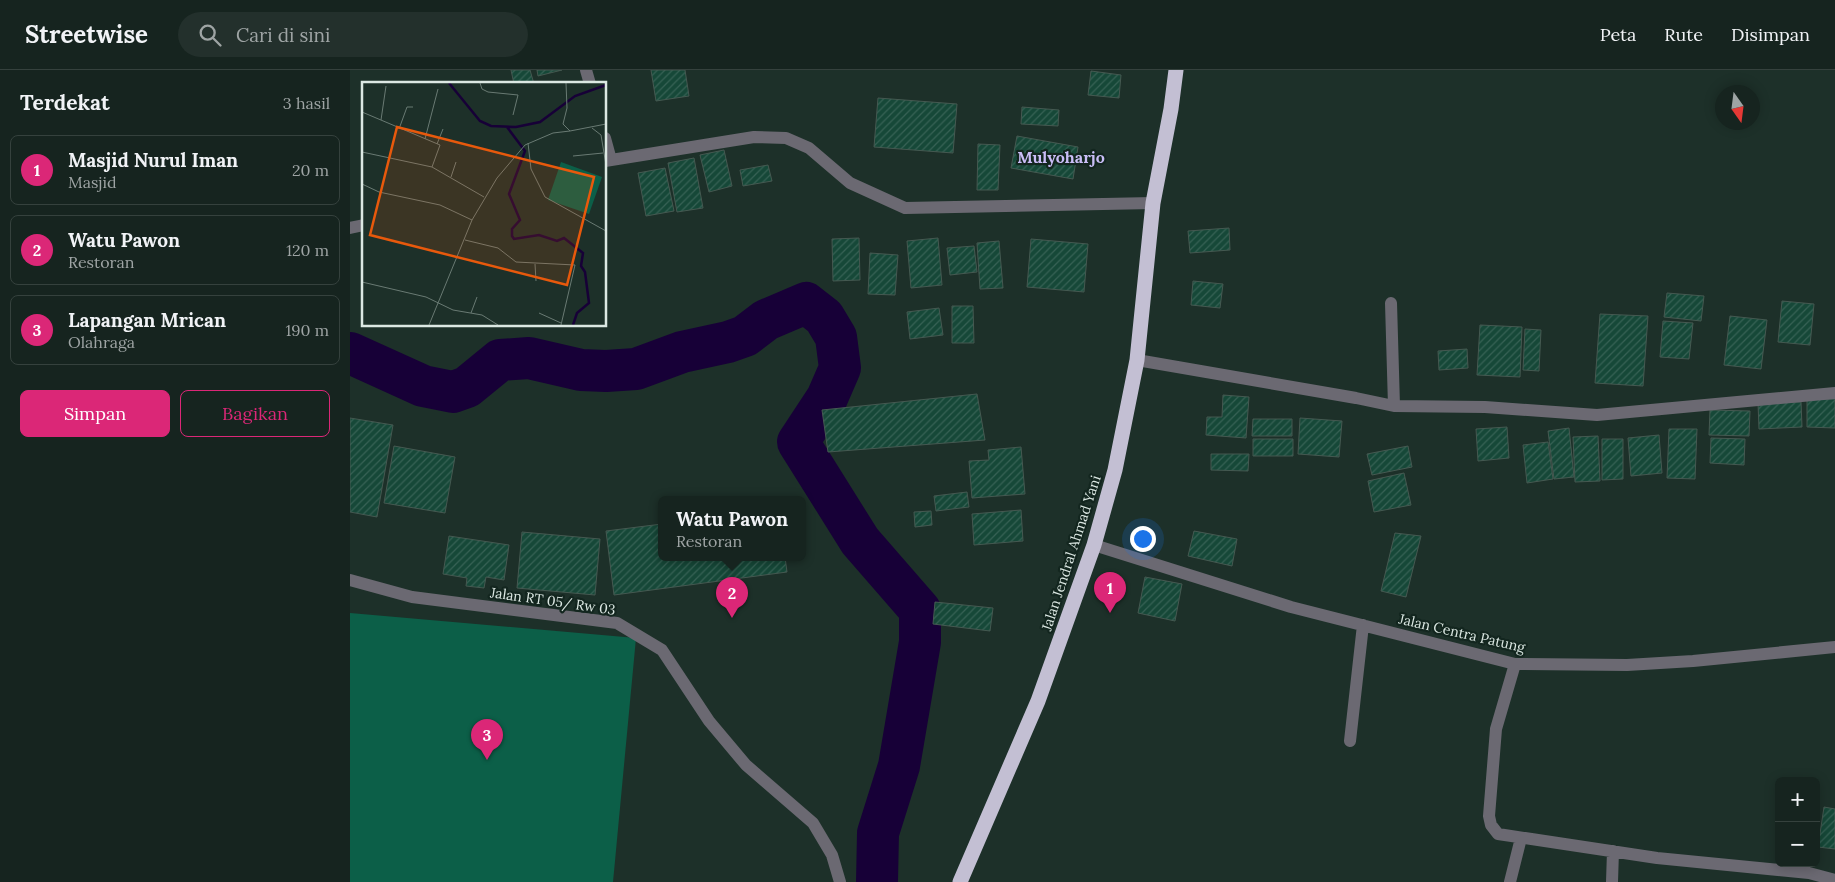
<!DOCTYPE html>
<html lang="id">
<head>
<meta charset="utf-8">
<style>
  :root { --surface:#16241f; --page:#23302c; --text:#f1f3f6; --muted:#9ea4a4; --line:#35413d; --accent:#db2777 }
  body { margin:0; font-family:Lora,serif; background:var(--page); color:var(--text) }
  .controls { position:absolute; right:15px; bottom:15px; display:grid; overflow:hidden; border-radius:8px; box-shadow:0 2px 12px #0003 }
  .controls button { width:45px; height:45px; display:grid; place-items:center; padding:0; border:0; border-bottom:1px solid var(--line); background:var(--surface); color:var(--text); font:25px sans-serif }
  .compass { position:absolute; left:1365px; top:15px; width:45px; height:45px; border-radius:50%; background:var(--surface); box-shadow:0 2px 12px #0003; rotate:166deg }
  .you { position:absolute; left:792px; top:468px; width:18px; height:18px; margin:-12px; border:4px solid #fff; border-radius:50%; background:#1a73e8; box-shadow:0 0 0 8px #1a73e833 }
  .badge { display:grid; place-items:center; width:32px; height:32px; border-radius:50%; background:var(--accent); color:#fff; font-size:16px; font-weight:700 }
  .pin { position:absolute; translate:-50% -41px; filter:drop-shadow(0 1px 2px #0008) }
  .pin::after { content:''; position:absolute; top:26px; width:18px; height:15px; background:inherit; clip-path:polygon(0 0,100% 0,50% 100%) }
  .popup { position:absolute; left:308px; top:426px; width:148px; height:65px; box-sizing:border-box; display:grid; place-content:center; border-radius:8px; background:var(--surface); filter:drop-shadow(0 1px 4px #0005); font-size:16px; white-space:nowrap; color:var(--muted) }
  .popup b { font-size:19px; color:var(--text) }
  .popup::after { content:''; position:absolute; left:50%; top:100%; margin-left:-10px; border:10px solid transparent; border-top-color:var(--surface) }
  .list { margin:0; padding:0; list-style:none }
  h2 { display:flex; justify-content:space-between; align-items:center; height:65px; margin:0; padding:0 20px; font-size:21px }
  h2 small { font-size:16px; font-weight:400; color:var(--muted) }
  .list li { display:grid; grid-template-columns:32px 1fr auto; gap:15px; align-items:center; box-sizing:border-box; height:70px; margin:0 10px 10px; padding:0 10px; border:1px solid var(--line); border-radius:8px }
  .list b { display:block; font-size:19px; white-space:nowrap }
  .list p { margin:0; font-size:16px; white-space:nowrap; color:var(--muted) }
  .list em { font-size:16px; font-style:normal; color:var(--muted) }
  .actions { display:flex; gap:10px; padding:15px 20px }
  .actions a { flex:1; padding:11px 0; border:1px solid var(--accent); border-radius:8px; text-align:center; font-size:18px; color:var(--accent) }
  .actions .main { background:var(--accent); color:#fff }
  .icon { flex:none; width:28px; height:28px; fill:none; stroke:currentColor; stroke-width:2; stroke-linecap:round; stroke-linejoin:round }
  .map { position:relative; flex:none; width:1485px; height:812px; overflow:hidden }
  header { display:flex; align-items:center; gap:30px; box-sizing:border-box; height:70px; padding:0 25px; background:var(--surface); border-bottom:1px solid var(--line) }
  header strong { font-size:24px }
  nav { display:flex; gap:28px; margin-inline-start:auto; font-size:18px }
  .search { width:350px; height:45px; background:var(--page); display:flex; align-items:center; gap:12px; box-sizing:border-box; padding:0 18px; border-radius:28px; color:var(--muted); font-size:19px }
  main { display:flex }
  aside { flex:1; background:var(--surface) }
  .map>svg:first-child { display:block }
  .grass { fill:#0c5f48 }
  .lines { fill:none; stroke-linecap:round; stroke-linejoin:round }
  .river { stroke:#170037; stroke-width:42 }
  .building { fill:url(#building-hatch); stroke:#455951 }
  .minor { stroke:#6b6972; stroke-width:12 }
  .highway { stroke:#c3bfd3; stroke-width:15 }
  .labels { text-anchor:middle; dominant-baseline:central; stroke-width:4.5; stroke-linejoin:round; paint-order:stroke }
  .street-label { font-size:14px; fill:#dce8e3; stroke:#13261f }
  .quarter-label { font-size:16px; font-weight:bold; fill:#cabef7; stroke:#13261f }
  .inset-river { fill:none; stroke:#170037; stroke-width:2.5 }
  .inset-road { fill:none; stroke:#697a73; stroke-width:1 }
  .view { fill:#e8590c; fill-opacity:0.15; stroke:#e8590c; stroke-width:2.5 }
  .inset-edge { fill:none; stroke:#dce8e3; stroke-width:2.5 }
</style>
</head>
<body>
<header>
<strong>Streetwise</strong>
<div class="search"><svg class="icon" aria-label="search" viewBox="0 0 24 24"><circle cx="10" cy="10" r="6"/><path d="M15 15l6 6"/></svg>Cari di sini</div>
<nav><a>Peta</a><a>Rute</a><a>Disimpan</a></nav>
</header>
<main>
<aside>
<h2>Terdekat<small>3 hasil</small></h2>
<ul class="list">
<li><span class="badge">1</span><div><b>Masjid Nurul Iman</b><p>Masjid</p></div><em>20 m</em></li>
<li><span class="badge">2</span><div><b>Watu Pawon</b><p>Restoran</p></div><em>120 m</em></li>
<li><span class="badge">3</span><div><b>Lapangan Mrican</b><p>Olahraga</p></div><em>190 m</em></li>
</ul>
<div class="actions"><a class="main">Simpan</a><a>Bagikan</a></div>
</aside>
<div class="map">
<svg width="1485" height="812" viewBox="0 0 1485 812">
  <defs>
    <pattern id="building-hatch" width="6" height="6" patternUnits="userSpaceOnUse" patternTransform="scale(1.25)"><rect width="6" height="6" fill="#164838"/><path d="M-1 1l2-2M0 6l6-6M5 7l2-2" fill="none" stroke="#376255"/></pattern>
  </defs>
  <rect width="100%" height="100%" fill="#1d3029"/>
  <path class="grass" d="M0 543 286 568 263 812H0Z"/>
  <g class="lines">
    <path class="river" d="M0 283 73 316 103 322 117 317 150 290 179 288 231 300 256 301 286 299 332 282 378 272 395 266 416 250 456 233 474 247 486 267 490 298 477 328 448 372 510 471 570 540V572L549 696 528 763 527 812"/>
  </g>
  <path class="building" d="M161 0H180L184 14H164Z
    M187 0H212L188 6Z
    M301 0H335L339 26 306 31Z
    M741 1 771 5 769 28 738 25Z
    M528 28 607 34 603 83 524 77Z
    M672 37 709 40 708 56 671 54Z
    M667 66 728 77 723 109 661 98Z
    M628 74 650 75 648 120H627Z
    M374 80 382 116 359 122 350 85Z
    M344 88 353 138 327 142 318 93Z
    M418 95 422 111 393 116 390 100Z
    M315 98 324 141 296 146 288 103Z
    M879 158 880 180 840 183 838 161Z
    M509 168 510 210 483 211 482 169Z
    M588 168 592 215 561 218 557 171Z
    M681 169 738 174 734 222 677 217Z
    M649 171 653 218 630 219 627 173Z
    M624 176 627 202 600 205 597 178Z
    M520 183 548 185 545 225 518 224Z
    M843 211 873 214 870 238 841 235Z
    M1317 223 1354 226 1351 251 1314 247Z
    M1432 231 1464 234 1460 275 1428 272Z
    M602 236H623L624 273H602Z
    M589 238 593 265 560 269 557 242Z
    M1250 244 1298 246 1293 316 1245 313Z
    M1380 246 1417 250 1411 299 1374 295Z
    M1313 251 1343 253 1339 289 1310 287Z
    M1130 255 1172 257 1170 307 1127 305Z
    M1175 259 1191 260 1189 301 1173 300Z
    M1117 279 1118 298 1089 300 1088 281Z
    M627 324 635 370 478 382 472 340Z
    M873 325 899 327 896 368 856 365 857 347H872Z
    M1457 329H1485V358L1457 357Z
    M1451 332 1452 357 1409 359 1408 333Z
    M1360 340 1400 341 1399 366 1359 365Z
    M0 348 43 355 27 447 0 442Z
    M950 348 992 351 989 387 948 384Z
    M903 349H942V366H902Z
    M1157 357 1159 388 1128 391 1126 359Z
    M1219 358 1224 407 1204 409 1198 361Z
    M1319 359H1347L1345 409 1317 408Z
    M1309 365 1312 403 1281 406 1278 368Z
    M1248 366 1250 411 1225 412 1223 367Z
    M1361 368 1395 369 1394 395 1360 393Z
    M903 369H943V386H903Z
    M1252 369H1273V409L1252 410Z
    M1198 372 1203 409 1177 413 1173 375Z
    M44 376 105 387 95 443 34 433Z
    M1058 376 1062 397 1022 405 1017 384Z
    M671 377 675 424 622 428 619 391 639 390 638 380Z
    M861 384H899L898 401 861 400Z
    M1054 403 1061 435 1024 442 1018 411Z
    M617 422 619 437 586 441 584 426Z
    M671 440 673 471 624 475 622 444Z
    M581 441 582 455 565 457 564 442Z
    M312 454V487H435L437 502 264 525 256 461Z
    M844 461 887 469 882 496 838 486Z
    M172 462 250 469 245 525 167 518Z
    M1045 463 1071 466 1056 527 1031 521Z
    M99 466 159 475 154 510 136 507 134 518 116 516 117 508 93 504Z
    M795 507 832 514 825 551 788 543Z
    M585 532 643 538 640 561 583 554Z
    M1474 737 1485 739V779L1468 777Z"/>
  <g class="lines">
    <path class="minor" d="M236 0 240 14
      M255 68 261 90
      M255 91 404 67 436 68 459 78 500 113 555 138 803 133
      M0 158 14 155
      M1041 233 1044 336
      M787 290 1006 328 1044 336 1135 337 1247 345 1485 323
      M744 475 941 537 1165 594 1277 595 1343 591 1485 577
      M0 510 62 527 267 553 312 580 359 651 396 695 463 753 482 785 490 812
      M1165 594 1146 659 1139 746 1141 755 1148 764 1307 788 1459 803 1485 810
      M1000 671 1013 555
      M1160 812 1171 768
      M1262 812 1263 781"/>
    <path class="highway" d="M610 812 688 631 744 475 765 400 787 290 803 133 821 39 826 0"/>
  </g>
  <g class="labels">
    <g class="street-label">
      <text transform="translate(721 483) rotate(-72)">Jalan Jendral Ahmad Yani</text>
      <text transform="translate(203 531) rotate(8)">Jalan RT 05/ Rw 03</text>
      <text transform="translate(1112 563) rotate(13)">Jalan Centra Patung</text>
    </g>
    <g class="quarter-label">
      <text x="711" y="87">Mulyoharjo</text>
    </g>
  </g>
  <g transform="translate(12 12)">
    <rect width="244" height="244" fill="#1d3029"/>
    <path d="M199 80 240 95 227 132 186 118Z" fill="#0c5f48"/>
    <path class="inset-river" d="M87 1 118 39 129 44 154 45 178 40 213 14 244 3M145 45 163 69 147 112 158 138 150 147V154L152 157 177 153 195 159 202 156 221 171 219 184 223 190 227 221 215 231 211 243"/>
    <path class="inset-road" d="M118 1 120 7 126 10 156 13 151 33M204 1 205 26 201 42 208 49 244 42M0 30 78 63 70 85M19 38 24 4M230 46 239 53 244 83M37 47 45 25H51M63 57 76 7M166 61 169 87 183 115 244 149M75 62 81 47M0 70 70 85 122 115M211 74 241 71M89 95 94 80M0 102 17 110 78 123 110 138M103 158 136 166 154 180 213 183 199 243M173 182 174 199M0 200 64 215 91 228 120 233 136 243M109 231 115 215M177 231 199 241M67 243 110 138 135 96 163 63 191 51 208 49"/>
    <path class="view" d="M35 45 232 95 205 203 8 153Z"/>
    <rect width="244" height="244" class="inset-edge"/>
  </g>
</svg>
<div class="controls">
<button>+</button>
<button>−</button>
</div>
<svg class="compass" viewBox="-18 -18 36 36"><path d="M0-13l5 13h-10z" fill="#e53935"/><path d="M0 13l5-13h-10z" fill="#9ea4a4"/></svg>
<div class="you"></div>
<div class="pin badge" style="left:760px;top:543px">1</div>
<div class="pin badge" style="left:382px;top:548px">2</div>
<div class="popup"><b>Watu Pawon</b>Restoran</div>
<div class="pin badge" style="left:137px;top:690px">3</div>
</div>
</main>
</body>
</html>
